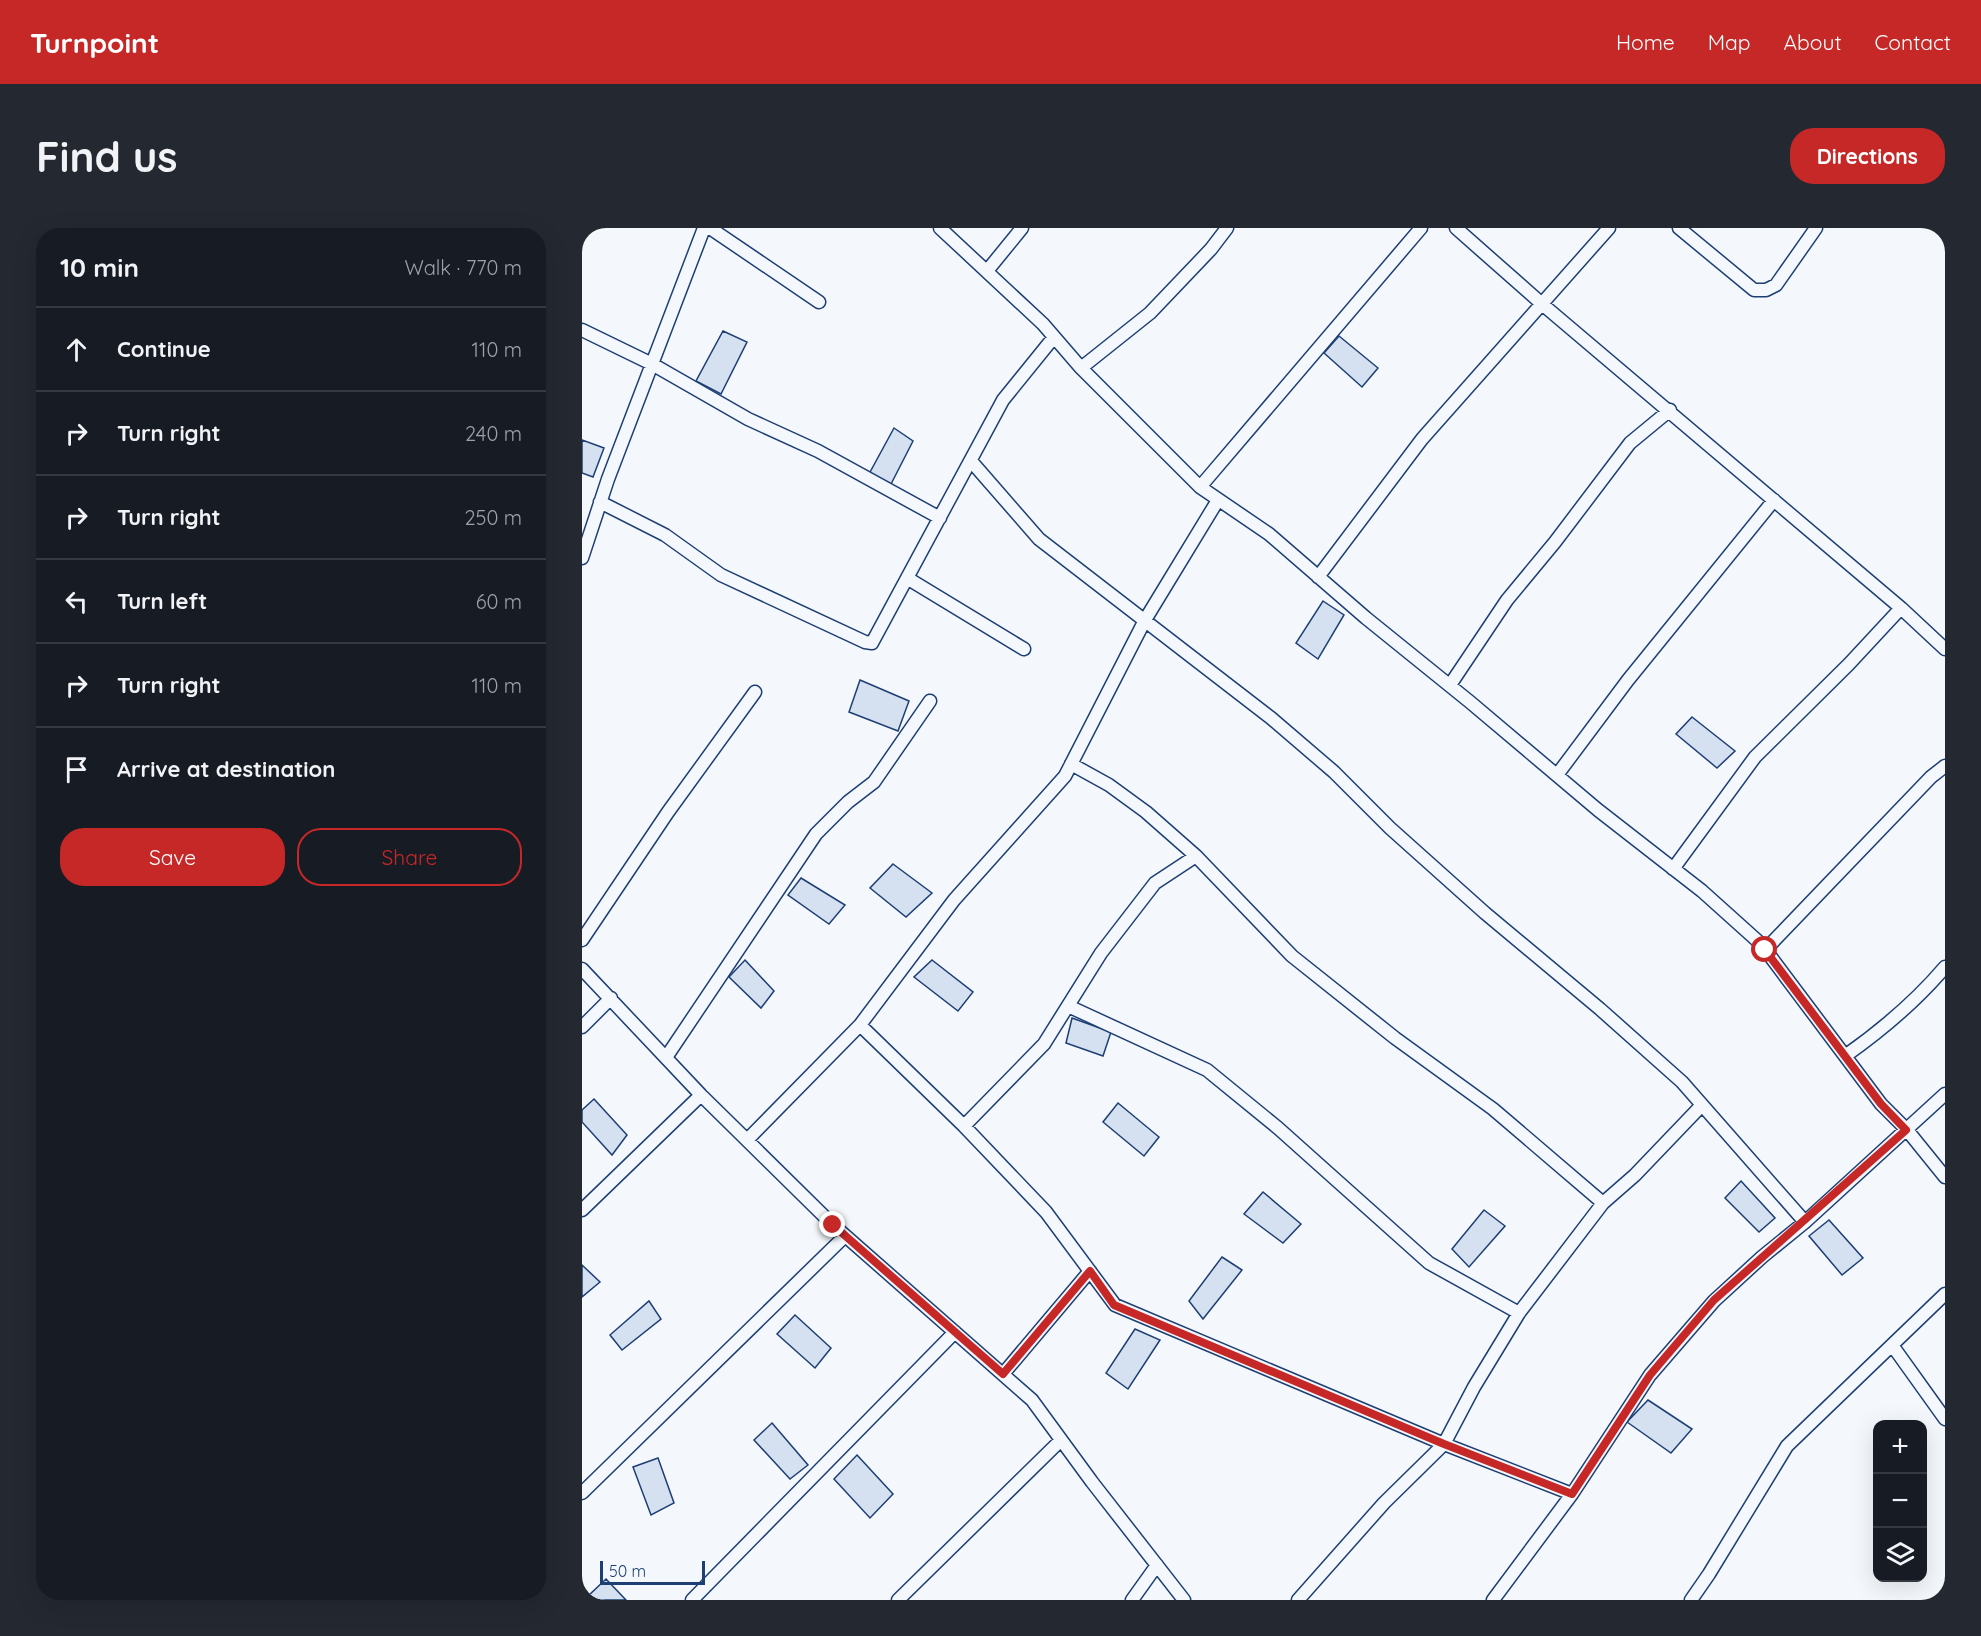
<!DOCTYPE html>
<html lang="en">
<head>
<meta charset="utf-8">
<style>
  :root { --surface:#171b24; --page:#242831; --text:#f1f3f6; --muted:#9ea1a6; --line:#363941; --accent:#c62828 }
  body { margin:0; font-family:Quicksand,sans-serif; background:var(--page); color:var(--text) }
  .controls { position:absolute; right:18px; bottom:18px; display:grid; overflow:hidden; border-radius:12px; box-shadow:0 6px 24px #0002 }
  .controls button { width:54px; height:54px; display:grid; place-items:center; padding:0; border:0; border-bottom:2px solid var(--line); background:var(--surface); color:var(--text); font:30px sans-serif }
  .scale { position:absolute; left:18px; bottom:15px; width:105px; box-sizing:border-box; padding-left:6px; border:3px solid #1d3f73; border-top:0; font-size:16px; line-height:21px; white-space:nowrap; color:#1d3f73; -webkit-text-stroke:4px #f4f7fb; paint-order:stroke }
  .stop { position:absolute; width:18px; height:18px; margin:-14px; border:4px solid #c62828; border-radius:50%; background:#fff }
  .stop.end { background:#c62828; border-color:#fff; box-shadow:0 2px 6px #0008 }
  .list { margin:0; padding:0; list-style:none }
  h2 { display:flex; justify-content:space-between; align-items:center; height:78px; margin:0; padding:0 24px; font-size:26px }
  h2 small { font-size:20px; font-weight:400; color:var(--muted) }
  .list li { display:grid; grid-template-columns:39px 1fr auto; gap:18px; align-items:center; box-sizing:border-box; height:84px; padding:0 24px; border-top:2px solid var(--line) }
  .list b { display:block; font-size:22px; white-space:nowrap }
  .list em { font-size:20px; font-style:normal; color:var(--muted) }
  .actions { display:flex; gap:12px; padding:18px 24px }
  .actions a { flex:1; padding:14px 0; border:2px solid var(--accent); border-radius:24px; text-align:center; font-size:21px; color:var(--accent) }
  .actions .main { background:var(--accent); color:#fff }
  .icon { flex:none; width:33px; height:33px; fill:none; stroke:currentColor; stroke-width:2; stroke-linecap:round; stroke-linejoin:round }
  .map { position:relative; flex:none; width:1363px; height:1372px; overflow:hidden; border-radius:24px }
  header { display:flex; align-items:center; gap:36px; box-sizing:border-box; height:84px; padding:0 30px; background:var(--accent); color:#fff }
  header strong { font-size:28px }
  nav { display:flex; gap:33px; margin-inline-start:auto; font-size:21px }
  .intro { display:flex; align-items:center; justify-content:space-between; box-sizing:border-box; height:144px; padding:0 36px }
  h1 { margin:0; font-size:42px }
  .button { padding:15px 27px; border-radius:24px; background:var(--accent); color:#fff; font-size:21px; font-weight:700 }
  main { display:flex; gap:36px; padding:0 36px }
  aside { flex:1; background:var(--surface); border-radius:24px; box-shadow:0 6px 24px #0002 }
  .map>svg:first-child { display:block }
  .building { fill:#d5e0f0; stroke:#1d3f73; stroke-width:1.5 }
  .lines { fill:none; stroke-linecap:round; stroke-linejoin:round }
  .minor-casing { stroke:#1d3f73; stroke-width:15 }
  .minor { stroke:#f4f7fb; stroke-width:12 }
  .route { stroke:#c62828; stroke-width:8 }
</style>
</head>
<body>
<header>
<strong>Turnpoint</strong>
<nav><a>Home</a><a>Map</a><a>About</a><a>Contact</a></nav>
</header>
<div class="intro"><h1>Find us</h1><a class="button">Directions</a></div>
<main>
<aside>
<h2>10 min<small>Walk · 770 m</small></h2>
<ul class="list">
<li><svg class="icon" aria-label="ahead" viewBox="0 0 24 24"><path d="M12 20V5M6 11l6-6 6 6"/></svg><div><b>Continue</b></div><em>110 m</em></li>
<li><svg class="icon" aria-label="right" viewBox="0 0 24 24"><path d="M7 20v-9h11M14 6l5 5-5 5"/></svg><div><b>Turn right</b></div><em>240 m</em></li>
<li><svg class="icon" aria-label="right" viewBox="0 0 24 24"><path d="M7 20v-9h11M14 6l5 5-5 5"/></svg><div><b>Turn right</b></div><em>250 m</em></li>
<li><svg class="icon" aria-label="left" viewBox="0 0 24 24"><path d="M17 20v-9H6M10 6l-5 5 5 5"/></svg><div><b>Turn left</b></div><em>60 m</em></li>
<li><svg class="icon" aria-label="right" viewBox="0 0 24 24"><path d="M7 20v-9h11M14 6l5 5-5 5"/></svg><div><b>Turn right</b></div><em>110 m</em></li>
<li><svg class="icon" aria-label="arrive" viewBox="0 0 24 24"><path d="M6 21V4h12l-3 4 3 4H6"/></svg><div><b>Arrive at destination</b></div></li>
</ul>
<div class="actions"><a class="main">Save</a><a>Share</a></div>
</aside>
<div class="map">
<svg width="1363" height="1372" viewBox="0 0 1363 1372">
  <rect width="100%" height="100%" fill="#f4f7fb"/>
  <path class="building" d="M141 103 165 114 139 166 114 153Z
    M757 108 796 140 780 159 742 125Z
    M312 200 331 213 307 260 287 246Z
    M0 212 22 220 11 249 0 245Z
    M741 373 762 387 736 431 714 415Z
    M278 452 327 473 316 503 267 484Z
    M1110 489 1153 523 1135 540 1094 506Z
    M311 636 350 665 324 689 288 660Z
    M219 650 263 677 247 696 206 667Z
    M163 732 192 763 179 780 147 749Z
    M350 732 391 764 376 783 332 749Z
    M490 790 529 804 521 828 484 815Z
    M12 871 45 907 30 927 0 894V882Z
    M536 875 577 909 562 928 521 894Z
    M1159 953 1193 990 1177 1004 1143 970Z
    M681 964 719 996 701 1015 662 986Z
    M902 982 923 998 887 1039 870 1021Z
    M1247 992 1281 1030 1260 1047 1227 1008Z
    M640 1029 660 1042 621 1091 607 1073Z
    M0 1037 18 1054 0 1069Z
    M67 1073 79 1091 40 1122 28 1107Z
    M213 1087 249 1120 233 1140 195 1106Z
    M553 1101 578 1112 546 1161 524 1145Z
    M1066 1172 1110 1201 1089 1225 1045 1194Z
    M190 1195 226 1237 208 1251 172 1212Z
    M275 1227 311 1266 288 1290 252 1251Z
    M76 1230 92 1275 69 1287 51 1239Z
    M24 1351 44 1372H5L4 1370Z"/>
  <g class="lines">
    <defs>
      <path id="minor" d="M128 0 237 74
        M358 0 461 96 499 140 618 259 687 306 784 390 888 474 1016 582 1120 663 1179 716 1299 876 1325 902 1363 949
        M874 0 960 76 1319 380 1363 421
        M1097 0 1172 62H1184L1194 57 1234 0
        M405 43 440 0
        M0 102 70 136 166 191 236 223 358 290
        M499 140 568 85 629 21 645 0
        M389 233 457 311 689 490 752 544 808 600 903 685 1018 781 1100 854 1223 994
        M618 259 839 0
        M18 274 83 307 139 347 283 414 290 415 421 172 472 109
        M0 330 26 251 122 0
        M736 349 840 211 1027 0
        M325 350 442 421
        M868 457 925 372 973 314 1048 215 1088 182
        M489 536 527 557 564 584 614 628 710 728 813 810 911 881 1021 975 937 1085 892 1159 862 1216 802 1275 716 1372
        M975 547 1046 452 1192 272
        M614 628 573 655 519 725 462 816 382 898 464 984 533 1077 862 1216 990 1266
        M1091 641 1173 529 1267 436 1319 380
        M0 712 86 584 173 464
        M1183 722 1349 549 1363 538
        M0 741 119 867 251 997 450 1172 510 1254 602 1372
        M486 778 625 842 696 900 847 1035 937 1085
        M278 797 382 898
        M0 799 29 770
        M85 828 234 606 266 574 292 554 348 473
        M1263 828C1300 802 1334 773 1363 739
        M165 912 278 797 372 672 483 548 563 392 636 272
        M1021 975 1053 947 1120 877
        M0 982 119 867
        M1310 1117 1363 1191
        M421 1146 508 1043
        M0 1265 263 1008
        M110 1372 373 1104
        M316 1372 479 1212
        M550 1372 575 1337
        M911 1372 990 1266 1068 1147 1132 1073 1180 1029 1223 994 1363 866
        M1109 1372 1127 1346 1205 1218 1363 1066
        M1360 1372 1363 1370"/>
    </defs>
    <use href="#minor" class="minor-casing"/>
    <use href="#minor" class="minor"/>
  </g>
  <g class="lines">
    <path class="route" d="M251 997 421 1146 508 1043 532 1077 862 1216 990 1266 1068 1147 1132 1072 1324 902 1299 876 1183 722"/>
  </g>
</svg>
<div class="controls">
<button>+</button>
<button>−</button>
<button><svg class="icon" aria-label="layers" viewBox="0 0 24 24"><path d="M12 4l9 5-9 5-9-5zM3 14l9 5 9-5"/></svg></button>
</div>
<div class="scale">50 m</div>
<div class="stop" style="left:1183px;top:722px"></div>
<div class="stop end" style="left:251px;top:997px"></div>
</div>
</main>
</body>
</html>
